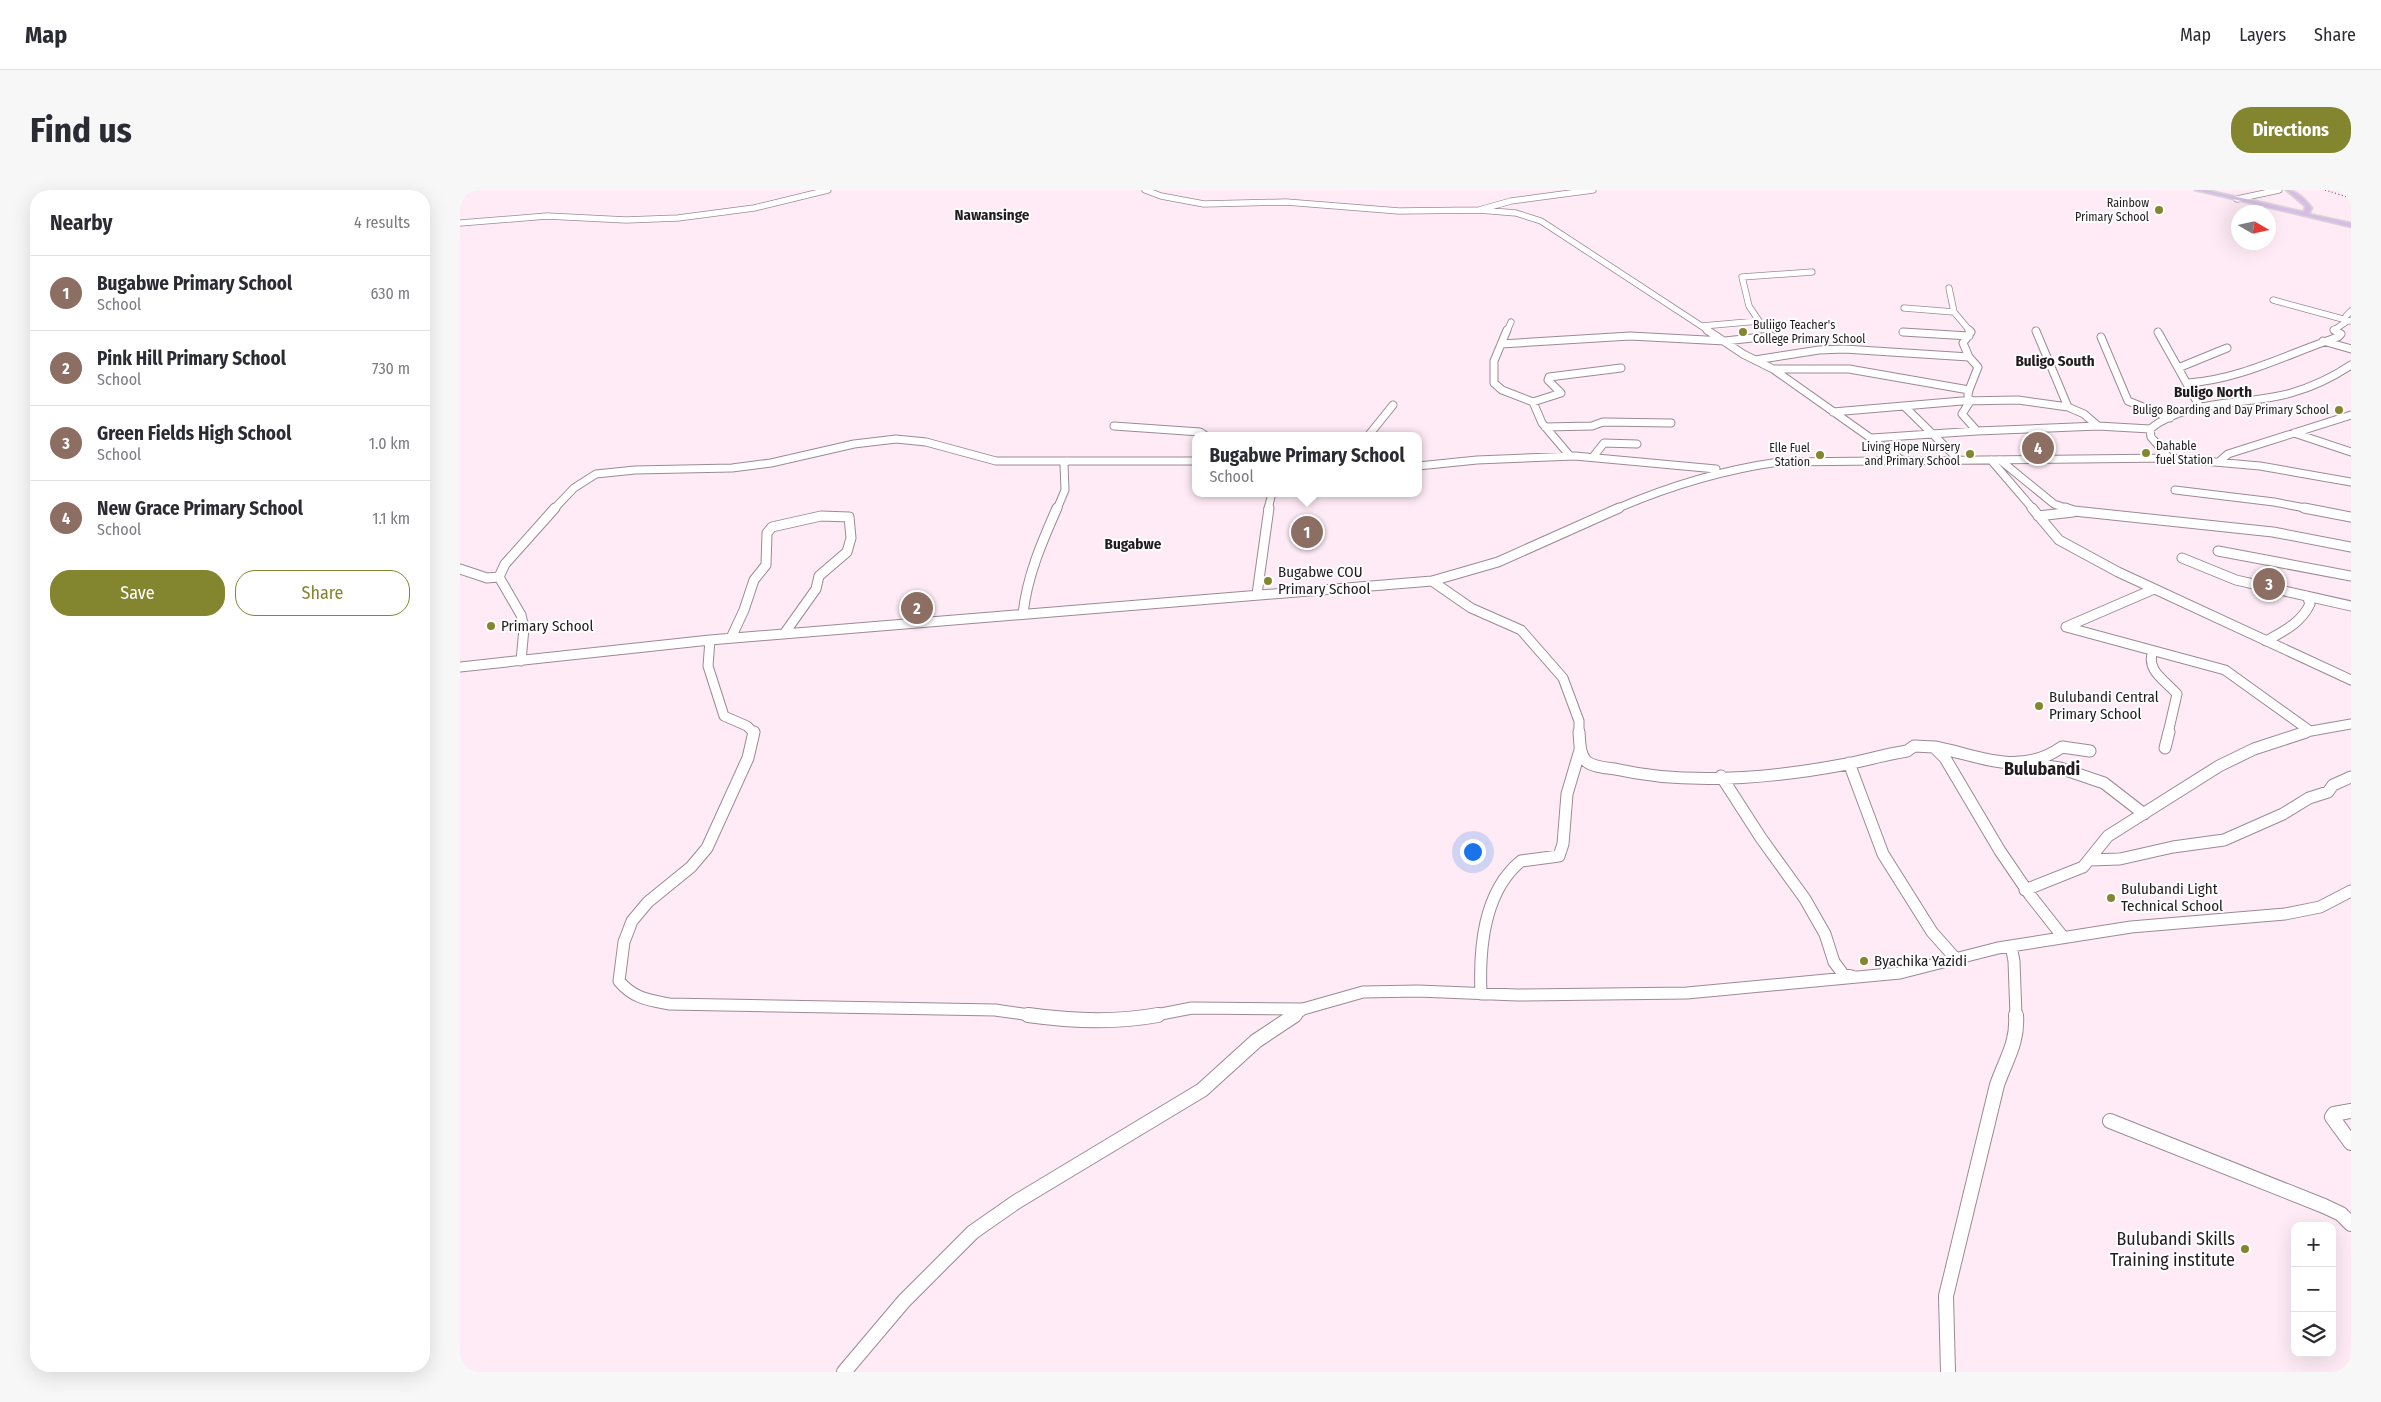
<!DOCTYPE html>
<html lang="en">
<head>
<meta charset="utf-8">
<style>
  :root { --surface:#fff; --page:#f7f7f7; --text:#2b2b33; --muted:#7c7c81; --line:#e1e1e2; --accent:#84852f }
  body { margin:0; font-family:"Fira Sans Condensed",sans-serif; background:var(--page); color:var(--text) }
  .controls { position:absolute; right:15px; bottom:15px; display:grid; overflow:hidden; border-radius:10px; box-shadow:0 5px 20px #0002 }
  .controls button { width:45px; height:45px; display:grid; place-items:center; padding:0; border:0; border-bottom:1px solid var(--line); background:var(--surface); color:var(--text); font:25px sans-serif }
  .compass { position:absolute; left:1771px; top:15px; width:45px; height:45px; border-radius:50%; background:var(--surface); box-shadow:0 5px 20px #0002; rotate:99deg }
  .you { position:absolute; left:1012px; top:661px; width:18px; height:18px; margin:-12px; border:4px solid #fff; border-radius:50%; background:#1a73e8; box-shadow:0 0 0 8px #1a73e833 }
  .badge { display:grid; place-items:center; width:32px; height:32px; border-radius:50%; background:var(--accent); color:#fff; font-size:16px; font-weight:700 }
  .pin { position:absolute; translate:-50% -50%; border:2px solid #fff; box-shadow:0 1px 5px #0006 }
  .popup { position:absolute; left:732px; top:242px; width:230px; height:65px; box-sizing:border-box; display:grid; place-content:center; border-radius:10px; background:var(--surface); filter:drop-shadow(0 1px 4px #0005); font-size:16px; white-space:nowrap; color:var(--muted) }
  .popup b { font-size:19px; color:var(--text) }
  .popup::after { content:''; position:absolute; left:50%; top:100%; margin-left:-10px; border:10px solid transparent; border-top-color:var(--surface) }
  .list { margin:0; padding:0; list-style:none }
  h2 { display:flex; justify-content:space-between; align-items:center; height:65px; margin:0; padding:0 20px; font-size:21px }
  h2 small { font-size:16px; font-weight:400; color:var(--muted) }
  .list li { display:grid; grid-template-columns:32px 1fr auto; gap:15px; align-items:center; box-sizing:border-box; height:75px; padding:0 20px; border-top:1px solid var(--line) }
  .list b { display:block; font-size:19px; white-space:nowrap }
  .list p { margin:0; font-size:16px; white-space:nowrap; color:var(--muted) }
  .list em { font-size:16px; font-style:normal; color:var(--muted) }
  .actions { display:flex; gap:10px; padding:15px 20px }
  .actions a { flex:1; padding:11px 0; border:1px solid var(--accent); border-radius:20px; text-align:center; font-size:18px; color:var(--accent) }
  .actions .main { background:var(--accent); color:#fff }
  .icon { flex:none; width:28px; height:28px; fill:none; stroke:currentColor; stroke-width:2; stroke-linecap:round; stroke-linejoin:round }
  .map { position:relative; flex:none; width:1891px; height:1182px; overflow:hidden; border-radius:20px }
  header { display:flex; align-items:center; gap:30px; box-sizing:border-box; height:70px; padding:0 25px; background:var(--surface); border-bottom:1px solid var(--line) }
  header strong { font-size:24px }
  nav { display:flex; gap:28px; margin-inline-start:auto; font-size:18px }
  .intro { display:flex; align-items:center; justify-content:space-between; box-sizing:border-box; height:120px; padding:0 30px }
  h1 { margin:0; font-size:35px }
  .button { padding:12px 22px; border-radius:20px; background:var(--accent); color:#fff; font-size:18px; font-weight:700 }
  main { display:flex; gap:30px; padding:0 30px }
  aside { flex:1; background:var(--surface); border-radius:20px; box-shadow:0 5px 20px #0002 }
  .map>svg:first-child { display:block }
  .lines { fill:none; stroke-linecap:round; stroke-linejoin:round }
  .minor-far4-casing { stroke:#9b8a94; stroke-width:7 }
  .minor-far3-casing { stroke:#9b8a94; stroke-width:9 }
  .minor-far2-casing { stroke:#9b8a94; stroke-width:11 }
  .minor-far1-casing { stroke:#9b8a94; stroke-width:13 }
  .minor-casing { stroke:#9b8a94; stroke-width:16 }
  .major-casing { stroke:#d7d6d7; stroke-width:3 }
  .minor-far4 { stroke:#fff; stroke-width:5.5 }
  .minor-far3 { stroke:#fff; stroke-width:7 }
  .minor-far2 { stroke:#fff; stroke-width:9 }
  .minor-far1 { stroke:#fff; stroke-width:11 }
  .minor { stroke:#fff; stroke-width:14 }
  .major { fill:#d8bce5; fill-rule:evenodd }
  .rail { stroke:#4a4046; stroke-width:1; stroke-dasharray:1 2.5; stroke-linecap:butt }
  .poi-dot { fill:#84852f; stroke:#fefefe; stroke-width:2 }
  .labels { text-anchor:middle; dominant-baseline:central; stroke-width:4; stroke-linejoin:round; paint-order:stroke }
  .far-poi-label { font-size:12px; fill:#221b1f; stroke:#fefefe; text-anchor:end }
  .far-quarter-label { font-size:15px; font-weight:bold; fill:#221b1f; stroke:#fefefe }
  .poi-label { font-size:15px; fill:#221b1f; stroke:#fefefe; text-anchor:start }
  .quarter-label { font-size:18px; font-weight:bold; fill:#221b1f; stroke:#fefefe }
  .near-poi-label { font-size:18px; fill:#221b1f; stroke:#fefefe; text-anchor:end }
</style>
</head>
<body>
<header>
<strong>Map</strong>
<nav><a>Map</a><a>Layers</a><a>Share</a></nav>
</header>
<div class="intro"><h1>Find us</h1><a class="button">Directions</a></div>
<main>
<aside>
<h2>Nearby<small>4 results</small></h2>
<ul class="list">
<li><span class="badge" style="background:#8d6e63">1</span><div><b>Bugabwe Primary School</b><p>School</p></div><em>630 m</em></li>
<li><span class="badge" style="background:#8d6e63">2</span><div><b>Pink Hill Primary School</b><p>School</p></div><em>730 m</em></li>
<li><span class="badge" style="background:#8d6e63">3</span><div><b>Green Fields High School</b><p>School</p></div><em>1.0 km</em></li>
<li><span class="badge" style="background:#8d6e63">4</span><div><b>New Grace Primary School</b><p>School</p></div><em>1.1 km</em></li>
</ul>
<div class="actions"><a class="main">Save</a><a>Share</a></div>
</aside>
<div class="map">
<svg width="1891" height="1182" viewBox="0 0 1891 1182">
  <rect width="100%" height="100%" fill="#feebf6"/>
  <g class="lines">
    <defs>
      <path id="minor-far4" d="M685 0 701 6 744 14 826 12 939 21 1019 20 1051 11 1133 0
        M1777 9 1819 0
        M1019 20 1056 23 1081 31 1249 141
        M0 33 87 26 166 30 218 28 294 18 368 0
        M1489 98 1494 122 1510 141
        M1813 110 1890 131
        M1444 118 1494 122
        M1242 136 1299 131 1289 116 1282 87 1352 82
        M1047 141 1051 132
        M1876 141 1874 140 1886 132V126L1891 121"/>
      <path id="minor-far3" d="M1047 140 1034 171V193L1042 200 1073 212 1082 233 1110 266
        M1247 140 1283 164 1313 179 1443 271
        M1576 141 1608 217
        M1443 142 1509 146
        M1698 142 1741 219
        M1641 147 1668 211 1710 228
        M1863 151 1891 159
        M1041 154 1170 146 1265 151 1311 146
        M1509 167 1503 153 1511 142 1509 140
        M1295 170 1359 160 1384 159 1509 167 1518 177 1509 200
        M1718 178 1767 158
        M1313 179H1389L1509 200 1508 205
        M1728 193C1782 189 1827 164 1878 147L1881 144 1874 140
        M1073 212 1101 203 1088 190 1089 187 1161 178
        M1445 217 1500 271
        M1373 222 1502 211 1558 210 1608 217 1624 224 1638 236 1690 239
        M654 236 740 242 746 246
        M1085 237 1132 236 1143 232 1211 233
        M1517 241 1638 236
        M1834 243 1891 262
        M908 246 933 215
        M1412 248 1517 241 1502 224 1511 210
        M1133 267 1144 253 1177 254
        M1709 268 1691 247 1690 239C1728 208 1786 216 1831 203 1852 197 1873 187 1891 175
        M1531 270 1573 319
        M1540 270 1594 314 1608 319
        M1760 271 1768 264 1891 225
        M958 276 1017 270 1115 266 1256 279
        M1715 300 1814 312 1850 319
        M94 319 114 298 136 284 175 280 272 278 311 273 394 254 436 249 466 252 536 271H736
        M597 319 605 300 604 274 607 271
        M808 319 812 303
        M1156 319C1209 296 1262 280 1319 272L1709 268 1800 276 1891 292"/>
      <path id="minor-far2" d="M1572 318 1599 350 1658 382 1891 490
        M1605 318 1614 321 1813 342 1891 357
        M1844 318 1891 327
        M1578 326 1613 322
        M1758 361 1891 386
        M1722 368 1776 390 1891 416
        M0 379 27 388 39 387
        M972 391 1011 418 1061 440 1103 488 1119 531V543
        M1694 399 1606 437 1765 480 1850 541
        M797 404 809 318
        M563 424C567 386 582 352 597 318
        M271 448 284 420 294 390 306 375 307 343 312 337 361 326 389 327 391 348 387 362 359 386 356 399 324 444
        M250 450 248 476 264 526 287 536 294 543
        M1806 451C1824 441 1841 433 1850 414L1847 406
        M1693 461C1685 480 1706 491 1717 504L1708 543
        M61 471 64 438 61 425 39 387 45 374 95 318
        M0 477 250 450 972 391 1038 372 1159 318
        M1840 543 1891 534"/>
      <path id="minor-far1" d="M294 542 288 568 247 658 231 677 188 712 172 731 164 752 159 791C173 808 188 810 209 814L535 820 577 826
        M1119 542C1120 552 1119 563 1126 571 1132 577 1147 578 1155 579 1229 596 1313 588 1387 574 1407 570 1427 564 1447 561L1454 556 1474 557 1485 568 1540 661 1570 705 1603 747
        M1475 557C1521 566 1559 587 1602 557L1630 561
        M1705 558 1709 542
        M1389 573 1423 664 1472 742 1496 769
        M1572 574 1600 578 1644 593 1684 624
        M1261 586 1301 648 1345 709 1365 744 1374 772 1383 784 1392 786
        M1629 670 1660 669 1713 657 1764 650 1823 624 1849 608 1868 602 1873 595 1891 587
        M1565 700 1623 677 1648 646 1759 576 1794 559 1846 542
        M1551 756 1554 771 1556 826
        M1021 804C1019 759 1023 702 1061 671L1099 666 1103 654 1107 604 1120 560
        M691 826 732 818 842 819
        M833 826 843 819 903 802 958 801 1057 805 1227 803 1440 783 1538 758 1671 737 1825 724 1860 717 1891 701"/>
      <path id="minor" d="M568 825C611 831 655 833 698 825
        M1891 921 1874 924 1872 927 1891 953
        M1650 931 1864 1016 1881 1024 1891 1034
        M384 1182 444 1111 513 1042 556 1012 742 900 796 851 835 825
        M1488 1182 1486 1106 1537 895C1546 869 1558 853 1556 825"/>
      <path id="major" d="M1735 0H1746L1844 22 1845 16 1826 0C1836 0 1846 10 1852 18L1849 24 1891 33V37Z"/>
    </defs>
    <use href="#minor-far4" class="minor-far4-casing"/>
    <use href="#minor-far3" class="minor-far3-casing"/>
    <use href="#minor-far2" class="minor-far2-casing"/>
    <use href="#minor-far1" class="minor-far1-casing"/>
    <use href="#minor" class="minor-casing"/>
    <use href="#major" class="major-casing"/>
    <use href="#minor-far4" class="minor-far4"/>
    <use href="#minor-far3" class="minor-far3"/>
    <use href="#minor-far2" class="minor-far2"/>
    <use href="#minor-far1" class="minor-far1"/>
    <use href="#minor" class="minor"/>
    <use href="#major" class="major"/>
    <path class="rail" d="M1865 0 1891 8"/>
  </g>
  <g class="poi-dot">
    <circle cx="1699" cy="20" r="5"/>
    <circle cx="1283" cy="142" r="5"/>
    <circle cx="1879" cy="220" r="5"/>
    <circle cx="1686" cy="263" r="5"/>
    <circle cx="1510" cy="264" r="5"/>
    <circle cx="1360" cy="265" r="5"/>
    <circle cx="808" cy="391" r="5"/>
    <circle cx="31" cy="436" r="5"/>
    <circle cx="1579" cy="516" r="5"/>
    <circle cx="1651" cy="708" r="5"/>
    <circle cx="1404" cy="771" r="5"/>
    <circle cx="1785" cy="1059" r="5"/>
  </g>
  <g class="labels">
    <g class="far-poi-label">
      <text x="1689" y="13">Rainbow<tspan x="1689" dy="14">Primary School</tspan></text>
      <text x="1293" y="135" text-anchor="start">Buliigo Teacher's<tspan x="1293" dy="14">College Primary School</tspan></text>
      <text x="1869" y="220">Buligo Boarding and Day Primary School</text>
      <text x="1696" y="256" text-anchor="start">Dahable<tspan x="1696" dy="14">fuel Station</tspan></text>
      <text x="1500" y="257">Living Hope Nursery<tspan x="1500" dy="14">and Primary School</tspan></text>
      <text x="1350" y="258">Elle Fuel<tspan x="1350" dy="14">Station</tspan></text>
    </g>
    <g class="far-quarter-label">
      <text x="532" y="25">Nawansinge</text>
      <text x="1595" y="171">Buligo South</text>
      <text x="1753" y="202">Buligo North</text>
      <text x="673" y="354">Bugabwe</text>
    </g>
    <g class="poi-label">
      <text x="818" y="382">Bugabwe COU<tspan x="818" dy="17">Primary School</tspan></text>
      <text x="41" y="436">Primary School</text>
      <text x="1589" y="507">Bulubandi Central<tspan x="1589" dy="17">Primary School</tspan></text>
      <text x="1661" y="699">Bulubandi Light<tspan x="1661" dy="17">Technical School</tspan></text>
      <text x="1414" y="771">Byachika Yazidi</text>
    </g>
    <g class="quarter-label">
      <text x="1582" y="579">Bulubandi</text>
    </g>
    <g class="near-poi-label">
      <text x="1775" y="1049">Bulubandi Skills<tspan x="1775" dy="21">Training institute</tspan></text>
    </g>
  </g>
</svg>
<div class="controls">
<button>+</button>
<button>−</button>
<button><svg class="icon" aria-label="layers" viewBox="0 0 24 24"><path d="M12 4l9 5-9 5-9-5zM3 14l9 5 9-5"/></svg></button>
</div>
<svg class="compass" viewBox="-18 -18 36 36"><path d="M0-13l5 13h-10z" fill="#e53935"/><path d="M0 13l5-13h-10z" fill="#7c7c81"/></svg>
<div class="you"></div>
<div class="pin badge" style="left:847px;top:342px;background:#8d6e63">1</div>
<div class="popup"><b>Bugabwe Primary School</b>School</div>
<div class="pin badge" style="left:457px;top:418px;background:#8d6e63">2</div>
<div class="pin badge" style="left:1809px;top:394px;background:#8d6e63">3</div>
<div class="pin badge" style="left:1578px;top:258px;background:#8d6e63">4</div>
</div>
</main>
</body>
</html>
